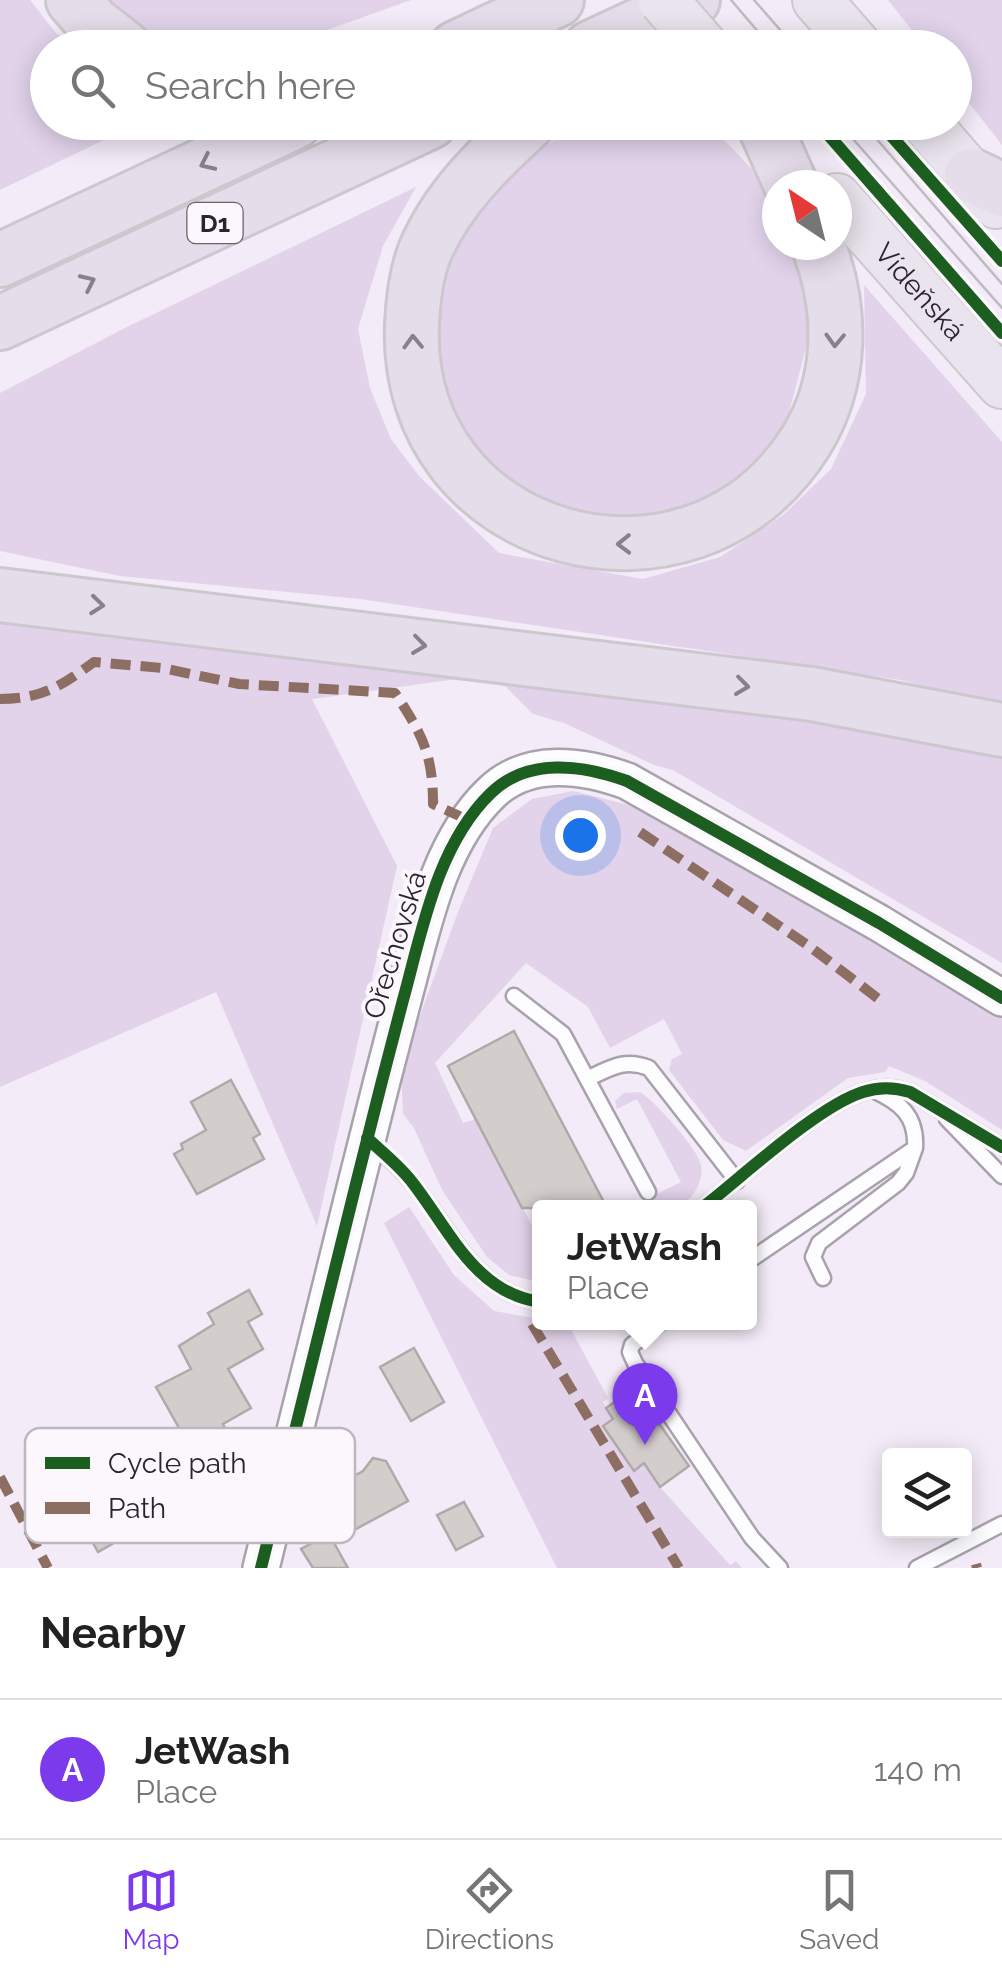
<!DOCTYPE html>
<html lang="en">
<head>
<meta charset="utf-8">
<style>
  :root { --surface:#fff; --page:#f2f2f2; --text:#222; --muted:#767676; --line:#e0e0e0; --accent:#7c3aed }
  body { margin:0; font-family:Raleway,sans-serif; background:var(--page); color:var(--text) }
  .controls { position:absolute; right:30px; bottom:30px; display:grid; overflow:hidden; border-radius:10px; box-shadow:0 5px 25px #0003 }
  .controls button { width:90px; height:90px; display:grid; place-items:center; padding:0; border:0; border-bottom:2px solid var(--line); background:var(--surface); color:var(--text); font:50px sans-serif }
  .compass { position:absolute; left:762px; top:170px; width:90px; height:90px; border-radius:50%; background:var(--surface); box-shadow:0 5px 25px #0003; rotate:325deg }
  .you { position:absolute; left:580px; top:835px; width:35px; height:35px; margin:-25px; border:8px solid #fff; border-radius:50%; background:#1a73e8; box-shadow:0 0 0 15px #1a73e833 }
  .badge { display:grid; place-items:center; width:65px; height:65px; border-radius:50%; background:var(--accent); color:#fff; font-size:32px; font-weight:700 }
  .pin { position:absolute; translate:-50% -82px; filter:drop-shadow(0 2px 5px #0008) }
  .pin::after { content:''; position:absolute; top:52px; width:35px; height:30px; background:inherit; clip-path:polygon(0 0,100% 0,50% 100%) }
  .popup { position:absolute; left:532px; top:1200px; width:225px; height:130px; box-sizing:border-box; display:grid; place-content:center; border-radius:10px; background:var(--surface); filter:drop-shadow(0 2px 8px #0005); font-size:32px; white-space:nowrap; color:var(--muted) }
  .popup b { font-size:38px; color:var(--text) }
  .popup::after { content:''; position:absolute; left:50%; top:100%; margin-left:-20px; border:20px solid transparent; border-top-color:var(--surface) }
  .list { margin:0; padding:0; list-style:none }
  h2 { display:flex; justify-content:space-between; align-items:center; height:130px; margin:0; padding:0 40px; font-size:42px }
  h2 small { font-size:32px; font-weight:400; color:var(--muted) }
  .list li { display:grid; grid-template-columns:65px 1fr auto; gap:30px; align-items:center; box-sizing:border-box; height:140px; padding:0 40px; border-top:2px solid var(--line) }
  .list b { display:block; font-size:38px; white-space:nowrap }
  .list p { margin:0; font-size:32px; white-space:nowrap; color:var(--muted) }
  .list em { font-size:32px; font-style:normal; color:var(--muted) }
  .icon { flex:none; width:55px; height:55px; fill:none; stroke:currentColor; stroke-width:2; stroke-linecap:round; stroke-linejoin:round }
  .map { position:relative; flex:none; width:1002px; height:1568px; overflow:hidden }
  .search { position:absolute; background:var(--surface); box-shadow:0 5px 25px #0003; left:30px; right:30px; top:30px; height:110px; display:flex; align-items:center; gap:25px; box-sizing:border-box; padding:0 35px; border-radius:55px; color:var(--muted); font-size:38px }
  .sheet { height:270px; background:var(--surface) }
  nav { display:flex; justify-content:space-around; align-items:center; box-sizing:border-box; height:140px; border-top:2px solid var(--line); background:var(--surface); font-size:28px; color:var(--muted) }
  nav a { display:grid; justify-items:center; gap:5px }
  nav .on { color:var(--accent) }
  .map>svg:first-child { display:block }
  .green { fill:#e2d3ea }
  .building { fill:#d3cdcc; stroke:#afaaa9; stroke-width:2.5 }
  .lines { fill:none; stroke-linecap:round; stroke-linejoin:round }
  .service-casing { stroke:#a9a2ad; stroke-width:19 }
  .tertiary-casing { stroke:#a9a2ad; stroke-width:40 }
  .trunk-casing { stroke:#ccc8ce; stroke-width:52 }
  .motorway-casing { stroke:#ccc8ce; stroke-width:58 }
  .service { stroke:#fdfcfe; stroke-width:14 }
  .tertiary { stroke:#fdfcfe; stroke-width:35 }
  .trunk { stroke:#eae4ee; stroke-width:48 }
  .motorway { stroke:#e5ddea; stroke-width:52 }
  .tram { stroke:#bebcbf; stroke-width:2.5 }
  .trunk-bridge-casing { stroke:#ccc8ce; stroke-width:52; stroke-linecap:butt }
  .trunk-bridge { stroke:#eae4ee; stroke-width:48 }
  .quiet { stroke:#8d6e63; stroke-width:10; stroke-dasharray:20 10; stroke-linecap:butt }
  .cycleway-casing { stroke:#fbf7fd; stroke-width:19 }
  .cycleway { stroke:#1b5e20; stroke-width:12 }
  .oneway { stroke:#88808c }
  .labels { text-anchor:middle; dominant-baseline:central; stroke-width:8; stroke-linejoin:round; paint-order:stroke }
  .shield { fill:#fbf7fd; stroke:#69636d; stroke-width:2.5 }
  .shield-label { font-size:25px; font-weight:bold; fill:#2b242f }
  .street-label { font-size:28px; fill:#2b242f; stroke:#fbf7fd }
  .key { fill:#fbf7fd; stroke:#bdb8bf; stroke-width:2.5 }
  .key-label { font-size:28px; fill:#2b242f }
</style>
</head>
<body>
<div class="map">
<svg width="1002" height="1568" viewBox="0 0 1002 1568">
  <rect width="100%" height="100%" fill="#f3ebf7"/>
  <path class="green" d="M0 0H30L56 33 77 47 48 48V122L139 123 0 190Z
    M96 0H411L277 48 171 47 146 38Z
    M888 0H1002V145L955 85 954 48 925 47Z
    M578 122H707L770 188 777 204V245H796L803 261 811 328 793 398 783 433 736 483 665 522 605 525 521 495 459 432 442 393 433 309 456 250 484 207 523 163Z
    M416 187 383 246 358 329 370 388 391 439 419 476 499 553 643 579 720 557 783 515 831 469 866 394 864 285 1002 442V706L900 680 360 599 120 576 0 551V393L123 329Z
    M0 617 816 710 1002 753V963L673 770 654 765 564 723 533 714 493 674 312 699 397 866 317 1226 216 992 0 1087Z
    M573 791 629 805 901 954 1002 1018V1130L925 1081 889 1066 885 1072 848 1078 746 1151 723 1140 669 1070 672 1059 682 1054 664 1019 610 1048 588 1007 526 963 435 1063 463 1123 476 1119 540 1241V1282L509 1275 487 1257 442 1190 414 1128 403 1114 401 1067 458 912 493 828 532 799Z
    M640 1092C655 1101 695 1146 700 1162 706 1179 693 1201 677 1207 665 1212 643 1207 630 1207L681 1182 637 1099 617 1109 615 1101 624 1093Z
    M409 1207 454 1275 494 1311 540 1319V1322L568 1324 608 1398 603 1402 613 1419 603 1427 633 1470 644 1463 660 1487 730 1565 736 1561 742 1568H557L384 1223Z"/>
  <path class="building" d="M514 1031 607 1208H522L448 1066Z
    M231 1080 260 1134 253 1138 264 1159 197 1194 174 1154 183 1149 181 1144 206 1130 191 1102Z
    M249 1290 262 1314 248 1322 263 1349 228 1369 251 1408 223 1424 227 1432 222 1435 227 1443 167 1477 182 1504 98 1552 83 1525 134 1497 120 1472 184 1437 156 1387 191 1369 179 1346 214 1324 208 1313Z
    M414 1348 444 1402 411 1421 380 1367Z
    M634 1388 689 1466 660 1487 644 1463 634 1471 603 1426 613 1419 606 1408Z
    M373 1458 386 1461 408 1501 343 1536 320 1495 363 1471Z
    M464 1502 483 1536 456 1550 437 1515Z
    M329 1534 348 1568H313L301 1549Z"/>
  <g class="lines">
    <defs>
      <path id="service" d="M514 996 563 1034 648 1192
        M587 1079C610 1068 625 1058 649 1068L737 1181
        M947 1119 1002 1176
        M371 1142C385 1155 400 1167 411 1181 449 1227 474 1293 540 1302
        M702 1208C742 1177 818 1106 863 1092 878 1087 894 1087 910 1092L1002 1147
        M750 1260 915 1148C917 1116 900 1102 873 1090
        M823 1278 813 1257 819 1243 898 1183 906 1173 915 1148
        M661 1322 632 1345 630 1352 635 1363 752 1538 780 1568
        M917 1568 1002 1524"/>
      <path id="tertiary" d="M261 1568C293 1440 324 1312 356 1184 371 1123 387 1061 403 1000 422 931 437 845 491 793 528 757 583 765 627 781L879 923 1002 998"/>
      <g id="trunk">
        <path d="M817 0 859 48"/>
        <path d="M925 122 996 204"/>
        <path id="s1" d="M837 198 1002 384"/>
      </g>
      <path id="motorway" d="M73 0 93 23 125 48
        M456 48 557 0
        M590 48 693 0
        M529 122C487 161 448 198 425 251 416 274 413 301 412 325 403 545 691 625 806 441 843 381 843 309 818 245
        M763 122 791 185
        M971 175 1002 190
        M0 260 295 122
        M0 323 430 122
        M0 595 812 694 1002 730"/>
    </defs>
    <use href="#service" class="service-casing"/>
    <use href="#tertiary" class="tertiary-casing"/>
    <use href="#trunk" class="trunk-casing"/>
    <use href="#motorway" class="motorway-casing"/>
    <use href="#service" class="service"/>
    <use href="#tertiary" class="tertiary"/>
    <use href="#trunk" class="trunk"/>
    <use href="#motorway" class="motorway"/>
    <path class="tram" d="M731 0 772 48
      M754 0 796 48
      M838 122 1002 308
      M862 122 1002 284"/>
    <defs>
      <path id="trunk-bridge" d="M663 0 705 48"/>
    </defs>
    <use href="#trunk-bridge" class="trunk-bridge-casing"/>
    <use href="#trunk-bridge" class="trunk-bridge"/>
    <path class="quiet" d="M0 699C42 699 61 686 94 662L162 668 239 684 395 693C422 734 433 754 433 804L468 820
      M640 832 809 946 880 1000
      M532 1324 679 1568
      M0 1477 48 1568
      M976 1564 977 1568"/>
    <defs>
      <path id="cycleway" d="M817 122 1002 333
        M879 122 1002 261
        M367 1138C382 1152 400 1166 412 1182 449 1229 475 1293 540 1302
        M702 1208C742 1177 818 1106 863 1092 878 1087 894 1087 910 1092L1002 1147
        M261 1568C293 1440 324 1312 356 1184 371 1123 387 1061 403 1000 422 931 437 845 491 793 528 757 583 765 627 781L879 923 1002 998"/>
    </defs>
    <use href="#cycleway" class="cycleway-casing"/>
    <use href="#cycleway" class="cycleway"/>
  </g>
  <defs><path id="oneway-chevron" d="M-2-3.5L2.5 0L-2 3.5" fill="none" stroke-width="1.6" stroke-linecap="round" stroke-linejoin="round" transform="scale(2.5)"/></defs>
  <g class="oneway">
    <use href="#oneway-chevron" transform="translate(207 163) rotate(155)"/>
    <use href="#oneway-chevron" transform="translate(88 282) rotate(-25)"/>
    <use href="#oneway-chevron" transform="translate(835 340) rotate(92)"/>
    <use href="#oneway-chevron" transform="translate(413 342) rotate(-92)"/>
    <use href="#oneway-chevron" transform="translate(624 544) rotate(179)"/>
    <use href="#oneway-chevron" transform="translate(97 605) rotate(6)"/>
    <use href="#oneway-chevron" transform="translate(419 645) rotate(7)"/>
    <use href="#oneway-chevron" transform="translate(742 686) rotate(7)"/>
  </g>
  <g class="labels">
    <rect class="shield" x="187.5" y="203" width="55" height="40" rx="8"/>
    <g class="shield-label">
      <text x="215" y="223">D1</text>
    </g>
    <g class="street-label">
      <text stroke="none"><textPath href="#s1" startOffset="125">Vídeňská</textPath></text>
      <text transform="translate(395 945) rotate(-73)">Ořechovská</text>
    </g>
  </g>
  <rect x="25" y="1428" width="330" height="115" rx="15" class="key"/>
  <rect x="45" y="1457" width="45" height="12" fill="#1b5e20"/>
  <rect x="45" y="1502" width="45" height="12" fill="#8d6e63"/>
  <g class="key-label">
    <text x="108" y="1473">Cycle path</text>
    <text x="108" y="1518">Path</text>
  </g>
</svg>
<div class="controls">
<button><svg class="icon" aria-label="layers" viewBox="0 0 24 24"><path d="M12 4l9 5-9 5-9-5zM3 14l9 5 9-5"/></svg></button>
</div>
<svg class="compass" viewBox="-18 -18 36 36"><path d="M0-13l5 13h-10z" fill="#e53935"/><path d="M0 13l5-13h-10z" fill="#767676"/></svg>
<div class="you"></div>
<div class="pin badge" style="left:645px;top:1445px">A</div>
<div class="popup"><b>JetWash</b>Place</div>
<div class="search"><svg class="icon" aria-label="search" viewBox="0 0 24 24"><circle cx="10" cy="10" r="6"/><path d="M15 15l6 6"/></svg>Search here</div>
</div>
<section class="sheet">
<h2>Nearby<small></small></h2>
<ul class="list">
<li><span class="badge">A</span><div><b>JetWash</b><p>Place</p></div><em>140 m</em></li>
</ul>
</section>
<nav>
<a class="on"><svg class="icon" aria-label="map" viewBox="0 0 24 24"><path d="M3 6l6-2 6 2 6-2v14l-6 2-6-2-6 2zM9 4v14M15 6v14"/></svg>Map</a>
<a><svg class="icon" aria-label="directions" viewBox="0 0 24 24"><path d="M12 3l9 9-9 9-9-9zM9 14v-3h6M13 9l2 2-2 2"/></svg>Directions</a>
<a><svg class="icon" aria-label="saved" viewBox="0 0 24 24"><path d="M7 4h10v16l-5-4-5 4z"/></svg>Saved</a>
</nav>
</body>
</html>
